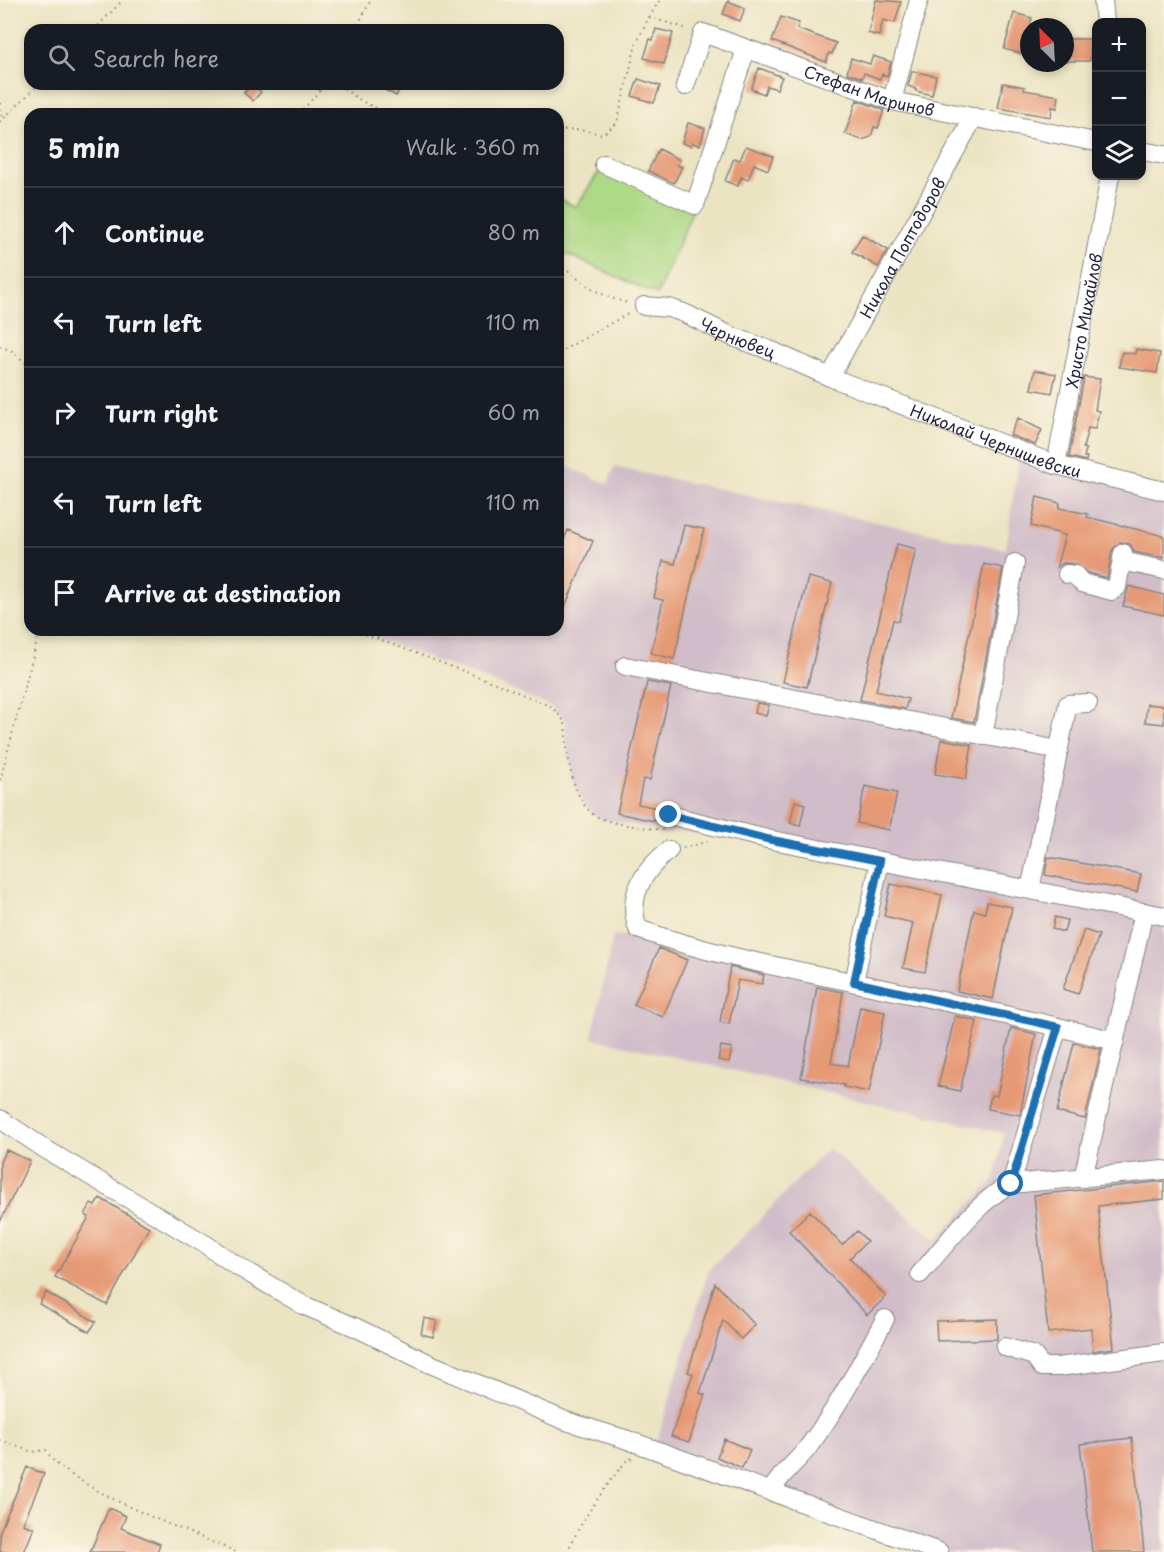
<!DOCTYPE html>
<html lang="en">
<head>
<meta charset="utf-8">
<style>
  :root { --surface:#171b24; --page:#242831; --text:#f1f3f6; --muted:#9ea1a6; --line:#363941 }
  body { margin:0; font-family:"Playpen Sans",sans-serif; background:var(--page); color:var(--text) }
  .controls { position:absolute; right:18px; top:18px; display:grid; overflow:hidden; border-radius:12px; box-shadow:0 3px 9px #0003 }
  .controls button { width:54px; height:54px; display:grid; place-items:center; padding:0; border:0; border-bottom:2px solid var(--line); background:var(--surface); color:var(--text); font:30px sans-serif }
  .compass { position:absolute; left:1020px; top:18px; width:54px; height:54px; border-radius:50%; background:var(--surface); box-shadow:0 3px 9px #0003; rotate:336deg }
  .stop { position:absolute; width:18px; height:18px; margin:-14px; border:4px solid #1f6fb2; border-radius:50%; background:#fff }
  .stop.end { background:#1f6fb2; border-color:#fff; box-shadow:0 2px 6px #0008 }
  .list { margin:0; padding:0; list-style:none }
  h2 { display:flex; justify-content:space-between; align-items:center; height:78px; margin:0; padding:0 24px; font-size:26px }
  h2 small { font-size:20px; font-weight:400; color:var(--muted) }
  .list li { display:grid; grid-template-columns:39px 1fr auto; gap:18px; align-items:center; box-sizing:border-box; height:90px; padding:0 24px; border-top:2px solid var(--line) }
  .list b { display:block; font-size:22px; white-space:nowrap }
  .list em { font-size:20px; font-style:normal; color:var(--muted) }
  .icon { flex:none; width:33px; height:33px; fill:none; stroke:currentColor; stroke-width:2; stroke-linecap:round; stroke-linejoin:round }
  .map { position:relative; flex:none; width:1164px; height:1552px; overflow:hidden }
  .search { position:absolute; background:var(--surface); box-shadow:0 3px 9px #0003; left:24px; top:24px; width:540px; height:66px; display:flex; align-items:center; gap:15px; box-sizing:border-box; padding:0 21px; border-radius:18px; color:var(--muted); font-size:22px }
  .panel { position:absolute; background:var(--surface); box-shadow:0 3px 9px #0003; left:24px; top:108px; width:540px; height:528px; border-radius:18px }
  .map>svg:first-child { display:block }
  .industrial { fill:#d1bdc9 }
  .green { fill:#add986; stroke:#687e60; stroke-width:1.5 }
  .building { fill:#e69974 }
  .lines { fill:none; stroke-linecap:round; stroke-linejoin:round }
  .minor-casing { stroke:#86837f; stroke-width:20 }
  .path { stroke:#86837f; stroke-width:2; stroke-dasharray:1.5 4.5; stroke-linecap:butt }
  .minor { stroke:#fff; stroke-width:18 }
  .route { stroke:#1f6fb2; stroke-width:8 }
  .labels { text-anchor:middle; dominant-baseline:central; stroke-width:5; stroke-linejoin:round; paint-order:stroke }
  .street-label { font-size:16px; fill:#22223b; stroke:#fcf5e5 }
</style>
</head>
<body>
<div class="map">
<svg width="1164" height="1552" viewBox="0 0 1164 1552">
  <rect width="100%" height="100%" fill="#fcf5e5"/>
  <filter id="ink" filterUnits="userSpaceOnUse"><feTurbulence type="fractalNoise" baseFrequency=".0167" numOctaves="2"/><feDisplacementMap in="SourceGraphic" scale="12" xChannelSelector="R" yChannelSelector="G"/><feConvolveMatrix kernelMatrix="1 2 1 2 8 2 1 2 1" color-interpolation-filters="sRGB"/></filter>
  <filter id="wash" filterUnits="userSpaceOnUse"><feTurbulence type="fractalNoise" baseFrequency=".008" numOctaves="4" result="noise"/><feDisplacementMap in="SourceGraphic" scale="24" xChannelSelector="R" yChannelSelector="G"/><feGaussianBlur stdDeviation="1.35" result="paint"/><feColorMatrix in="noise" values="0 0 0 0 0 0 0 0 0 0 0 0 0 0 0 0 0 1.4 0 .05"/><feComposite in="paint" operator="in"/></filter>
  <g filter="url(#wash)">
    <rect width="100%" height="100%" fill="#ebe4c3"/>
    <path class="industrial" d="M1020 451 1164 491V1552H939L654 1450 709 1269 739 1241 828 1148 936 1240 995 1179 1004 1133 592 1038 613 935 632 937 638 929 853 982 880 862 767 839 667 831 598 818 583 803 573 782 566 738 565 722 552 707 498 684 379 639 376 630H558V463L608 484 614 467 1006 549Z"/>
    <path class="green" d="M604 164 695 205 657 295 558 250V198L576 207Z"/>
    <g id="blocks">
      <path class="building" d="M876 0 901 2 895 23 883 20 879 36 868 33Z
        M728 1 745 8 740 21 723 14Z
        M1014 13 1032 18 1027 38H1029L1027 55 1004 49Z
        M781 17 799 23 797 29 836 43 832 54 829 53 826 62 772 41Z
        M656 29 673 33 664 64 644 58 650 39 653 40Z
        M1065 39H1091L1090 61H1065Z
        M873 56 891 62 887 76 882 74 880 79 864 73 862 78 847 73 851 58 870 64Z
        M759 68 782 77 777 89 767 86 764 94 751 89Z
        M912 71 936 76 932 95 916 91V89L908 86Z
        M638 79 660 86 654 103 632 96Z
        M1003 83 1025 87 1024 90 1059 96 1057 108 1052 107 1051 117 998 108Z
        M252 84 261 92 253 101 244 93Z
        M374 84H396L401 87 396 96Z
        M857 100 884 110 878 128 874 127 871 137 862 140 845 134Z
        M688 123 705 128 700 145 692 143 691 146 682 143Z
        M746 146 773 156 768 170 754 164 748 180 741 177 738 186 725 181 734 158 740 160Z
        M659 149 680 160 677 165 682 167 674 183 648 171Z
        M862 235 888 250 878 267 852 252Z
        M1136 349 1160 353 1157 373 1119 367 1122 352 1135 354Z
        M1035 370 1056 374 1052 393 1031 389Z
        M1084 377 1100 379 1095 410 1099 411 1095 429 1088 428 1083 448 1086 449 1084 457H1087L1086 461 1069 457Z
        M1018 418 1042 430 1035 445 1010 435Z
        M1037 497 1060 503 1059 508 1088 514 1087 517 1164 536V558L1134 552 1130 544 1120 542 1112 550 1107 578 1088 573 1076 564 1063 563 1056 568 1065 535 1031 526Z
        M684 525 704 529 674 659 651 653 663 600 654 598 663 561 675 564Z
        M568 530 593 541 558 623V554Z
        M897 544 916 549 899 621 893 620 876 691 908 699 905 709 860 700Z
        M984 564 1003 568 974 722 951 718Z
        M808 577 832 583 807 687 783 682Z
        M1129 586 1164 595V615L1123 606Z
        M647 682 671 686 650 780 643 779 638 804 657 808 654 821 617 813Z
        M757 703 769 705 766 716 755 713Z
        M1147 704 1164 706V724L1145 722Z
        M941 739 972 745 966 779 935 774Z
        M865 786 897 793 889 830 857 823Z
        M795 801 805 804 800 826 790 823Z
        M1048 857 1141 874 1137 892 1045 875Z
        M891 884 942 895 925 972 903 968 913 923 884 916Z
        M987 902 1012 907 993 999 957 991 974 910 985 913Z
        M1055 917 1067 920 1064 932 1052 929Z
        M1084 930 1099 935 1078 994 1063 989Z
        M659 948 687 960 663 1017 634 1005Z
        M730 967 764 975 762 984 738 980 729 1024 720 1022Z
        M817 987 843 992 831 1063 848 1066 860 1007 885 1012 869 1092 844 1087V1085L801 1078Z
        M955 1016 977 1021 960 1091 938 1086Z
        M1011 1028 1036 1034 1020 1115 988 1109 991 1095 997 1096Z
        M1074 1043 1101 1049 1085 1119 1057 1112Z
        M721 1046 732 1048 729 1062 718 1060Z
        M6 1150 30 1161 0 1222V1162Z
        M1164 1181V1199L1098 1206 1114 1348 1093 1351 1091 1328 1048 1333 1034 1195Z
        M100 1198 149 1227 107 1305 55 1277 89 1217 85 1215 91 1204 95 1206Z
        M810 1211 842 1245 857 1231 867 1241 850 1258 886 1297 867 1315 789 1231Z
        M715 1283 755 1325 741 1339 723 1320 700 1393 705 1395 689 1442 671 1436 693 1374 688 1372Z
        M46 1292 96 1322 89 1332 39 1304Z
        M424 1318 437 1321 433 1337 421 1334Z
        M997 1319V1339L937 1341 936 1321Z
        M1132 1438 1144 1552H1092L1080 1444Z
        M724 1439 750 1450 742 1468 717 1457Z
        M27 1467 44 1474 23 1524 34 1528 24 1552H0V1531Z
        M109 1508 126 1516 121 1528 160 1544 157 1552H90Z"/>
    </g>
  </g>
  <g filter="url(#ink)">
    <use href="#blocks" fill-opacity="0" stroke="#86837f" stroke-width="1.5"/>
    <g class="lines">
      <defs>
        <g id="minor">
          <path d="M1103 0 1105 22"/>
          <path id="s1" d="M685 86 703 33 892 101 1096 142"/>
          <path d="M892 101 919 0"/>
          <path d="M1142 151 1164 155"/>
          <path d="M604 164 695 205 746 49"/>
          <path id="s2" d="M644 306 669 308 684 313 731 336 772 351 830 377 1056 465 1164 491"/>
          <path id="s3" d="M830 377 974 117"/>
          <path id="s4" d="M1056 465 1110 176"/>
          <path d="M1122 561 1164 570"/>
          <path d="M1067 574 1075 575 1082 583 1112 591 1117 587 1123 553"/>
          <path d="M625 666 1059 750"/>
          <path d="M983 736 1015 563"/>
          <path d="M669 815 767 839 1164 916"/>
          <path d="M669 850C644 870 626 896 638 929 708 954 779 967 851 982 939 1000 1028 1019 1115 1041"/>
          <path d="M1030 890 1068 704 1088 703"/>
          <path d="M854 982 880 861"/>
          <path d="M0 1119 45 1149 205 1244 237 1266 303 1305 357 1328 428 1363 566 1421 625 1439 939 1552"/>
          <path d="M1083 1178 1144 912"/>
          <path d="M1011 1184 1058 1027"/>
          <path d="M920 1274C945 1246 978 1200 1011 1184L1164 1170"/>
          <path d="M1005 1347 1034 1356 1042 1367H1058L1164 1353"/>
          <path d="M771 1492C780 1473 797 1463 809 1446 838 1407 862 1362 885 1319"/>
        </g>
      </defs>
      <use href="#minor" class="minor-casing"/>
      <path class="path" d="M649 17 688 29
        M94 30 123 0
        M355 30 371 0
        M340 84C353 98 372 107 390 114
        M0 103 2 120
        M299 114 326 84
        M0 122 39 84
        M558 130H580L603 134 617 123 636 44 649 17 660 0
        M558 263C583 282 598 297 630 303
        M0 346 12 351 28 365 30 391
        M558 353 631 312
        M354 630 498 684 552 707 565 722C566 748 571 807 600 818 620 826 644 827 664 830
        M376 630 379 639
        M0 780 40 630
        M683 848 709 841
        M0 1440 32 1452 46 1450C49 1455 53 1461 57 1464 104 1502 181 1528 236 1552
        M567 1552C584 1516 602 1491 627 1460L632 1458"/>
      <use href="#minor" class="minor"/>
    </g>
  </g>
  <g class="lines" filter="url(#ink)">
    <path class="route" d="M669 815 767 839 880 861 854 982 1058 1027 1011 1184"/>
  </g>
  <g class="labels">
    <g class="street-label">
      <text stroke="none"><textPath href="#s1" startOffset="232">Стефан Маринов</textPath></text>
      <text stroke="none"><textPath href="#s3" startOffset="148">Никола Поптодоров</textPath></text>
      <text stroke="none"><textPath href="#s4" startOffset="147">Христо Михайлов</textPath></text>
      <text stroke="none"><textPath href="#s2" startOffset="100">Чернювец</textPath></text>
      <text stroke="none"><textPath href="#s2" startOffset="378">Николай Чернишевски</textPath></text>
    </g>
  </g>
</svg>
<div class="controls">
<button>+</button>
<button>−</button>
<button><svg class="icon" aria-label="layers" viewBox="0 0 24 24"><path d="M12 4l9 5-9 5-9-5zM3 14l9 5 9-5"/></svg></button>
</div>
<svg class="compass" viewBox="-18 -18 36 36"><path d="M0-13l5 13h-10z" fill="#e53935"/><path d="M0 13l5-13h-10z" fill="#9ea1a6"/></svg>
<div class="stop" style="left:1011px;top:1184px"></div>
<div class="stop end" style="left:669px;top:815px"></div>
<div class="search"><svg class="icon" aria-label="search" viewBox="0 0 24 24"><circle cx="10" cy="10" r="6"/><path d="M15 15l6 6"/></svg>Search here</div>
<section class="panel">
<h2>5 min<small>Walk · 360 m</small></h2>
<ul class="list">
<li><svg class="icon" aria-label="ahead" viewBox="0 0 24 24"><path d="M12 20V5M6 11l6-6 6 6"/></svg><div><b>Continue</b></div><em>80 m</em></li>
<li><svg class="icon" aria-label="left" viewBox="0 0 24 24"><path d="M17 20v-9H6M10 6l-5 5 5 5"/></svg><div><b>Turn left</b></div><em>110 m</em></li>
<li><svg class="icon" aria-label="right" viewBox="0 0 24 24"><path d="M7 20v-9h11M14 6l5 5-5 5"/></svg><div><b>Turn right</b></div><em>60 m</em></li>
<li><svg class="icon" aria-label="left" viewBox="0 0 24 24"><path d="M17 20v-9H6M10 6l-5 5 5 5"/></svg><div><b>Turn left</b></div><em>110 m</em></li>
<li><svg class="icon" aria-label="arrive" viewBox="0 0 24 24"><path d="M6 21V4h12l-3 4 3 4H6"/></svg><div><b>Arrive at destination</b></div></li>
</ul>
</section>
</div>
</body>
</html>
